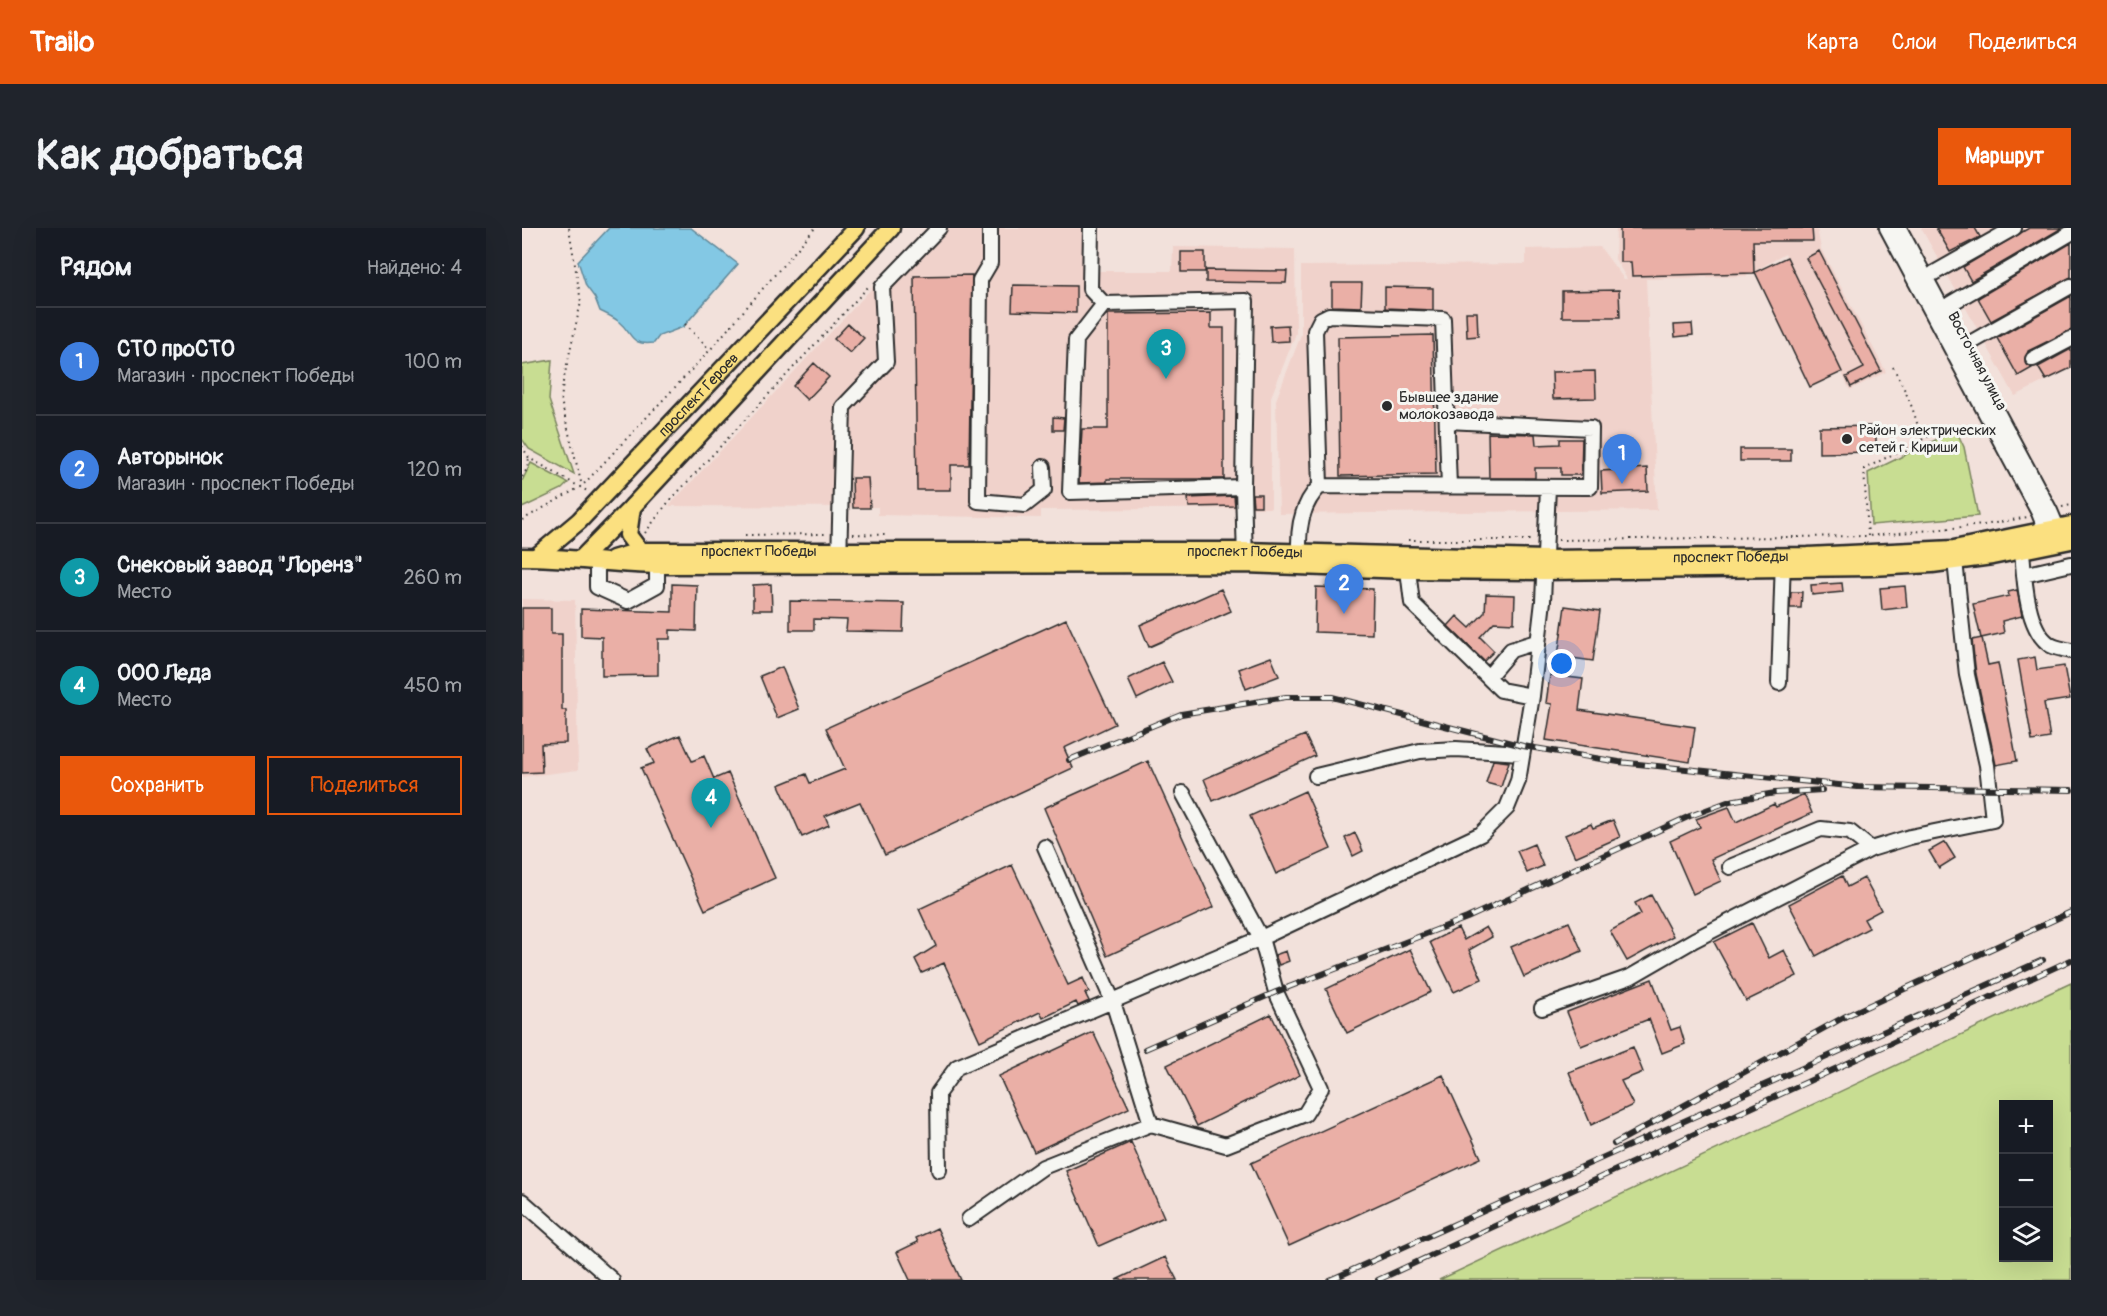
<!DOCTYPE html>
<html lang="ru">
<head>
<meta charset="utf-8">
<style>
  :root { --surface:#171b24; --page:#20242c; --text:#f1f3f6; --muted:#9ea1a6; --line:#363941; --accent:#ea580c }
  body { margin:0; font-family:Pangolin,sans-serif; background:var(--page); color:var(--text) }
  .controls { position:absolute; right:18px; bottom:18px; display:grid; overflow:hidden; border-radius:0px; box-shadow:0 6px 24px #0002 }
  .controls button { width:54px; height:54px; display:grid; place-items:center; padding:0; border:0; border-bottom:2px solid var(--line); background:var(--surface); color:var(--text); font:30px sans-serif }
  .you { position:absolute; left:1040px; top:436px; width:21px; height:21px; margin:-15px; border:4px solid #fff; border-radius:50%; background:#1a73e8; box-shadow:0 0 0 9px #1a73e833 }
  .badge { display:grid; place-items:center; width:39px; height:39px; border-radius:50%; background:var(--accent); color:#fff; font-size:20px; font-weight:700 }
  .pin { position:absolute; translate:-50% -50px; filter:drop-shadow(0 2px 3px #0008) }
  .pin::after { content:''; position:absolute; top:32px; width:21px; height:18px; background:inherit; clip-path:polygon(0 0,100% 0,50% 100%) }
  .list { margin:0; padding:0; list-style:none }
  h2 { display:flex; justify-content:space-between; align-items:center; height:78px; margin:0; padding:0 24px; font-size:26px }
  h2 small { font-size:20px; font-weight:400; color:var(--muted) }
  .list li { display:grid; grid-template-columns:39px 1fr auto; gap:18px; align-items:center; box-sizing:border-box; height:108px; padding:0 24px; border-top:2px solid var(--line) }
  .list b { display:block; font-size:22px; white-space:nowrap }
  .list p { margin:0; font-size:20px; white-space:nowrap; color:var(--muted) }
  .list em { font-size:20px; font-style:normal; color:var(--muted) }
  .actions { display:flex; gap:12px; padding:18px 24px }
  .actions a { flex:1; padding:14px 0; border:2px solid var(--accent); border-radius:0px; text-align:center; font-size:21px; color:var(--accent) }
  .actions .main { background:var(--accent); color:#fff }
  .icon { flex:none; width:33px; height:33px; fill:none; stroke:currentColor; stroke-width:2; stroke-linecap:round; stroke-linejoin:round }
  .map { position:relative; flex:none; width:1549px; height:1052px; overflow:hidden; border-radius:0px }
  header { display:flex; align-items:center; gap:36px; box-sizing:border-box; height:84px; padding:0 30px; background:var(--accent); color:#fff }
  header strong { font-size:28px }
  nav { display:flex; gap:33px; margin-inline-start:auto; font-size:21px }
  .intro { display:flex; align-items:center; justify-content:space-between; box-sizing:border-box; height:144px; padding:0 36px }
  h1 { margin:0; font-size:42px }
  .button { padding:15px 27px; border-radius:0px; background:var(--accent); color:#fff; font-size:21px; font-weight:700 }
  main { display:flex; gap:36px; padding:0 36px }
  aside { flex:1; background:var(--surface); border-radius:0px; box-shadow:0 6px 24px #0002 }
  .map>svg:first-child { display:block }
  .built { fill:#f0d2cb }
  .green { fill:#c8dd92; stroke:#7a845e; stroke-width:1.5; fill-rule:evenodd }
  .water { fill:#83c8e4; stroke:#60899a; stroke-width:1.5 }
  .building { fill:#eaafa6; stroke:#2b2b2b; stroke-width:1.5 }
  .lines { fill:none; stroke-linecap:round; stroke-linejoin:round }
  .minor-casing { stroke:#2b2b2b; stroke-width:18 }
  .major-casing { stroke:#2b2b2b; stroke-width:21 }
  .path { stroke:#2b2b2b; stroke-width:2; stroke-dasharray:1.5 4.5; stroke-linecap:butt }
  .minor { stroke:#f6f6f2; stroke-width:14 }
  .major { stroke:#fbe080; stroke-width:16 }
  .rail-casing { stroke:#2b2b2b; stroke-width:6 }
  .rail { stroke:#f6f6f2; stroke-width:4; stroke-dasharray:11; stroke-linecap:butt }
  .poi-dot { fill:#2b2b2b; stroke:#f6f6f2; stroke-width:2 }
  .labels { text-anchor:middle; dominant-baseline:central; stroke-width:6; stroke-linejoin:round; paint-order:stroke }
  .street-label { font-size:15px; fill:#2b2b2b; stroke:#f6f6f2 }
  .poi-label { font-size:15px; fill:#2b2b2b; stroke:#f6f6f2; text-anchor:start }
</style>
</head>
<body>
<header>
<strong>Trailo</strong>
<nav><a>Карта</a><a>Слои</a><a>Поделиться</a></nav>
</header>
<div class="intro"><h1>Как добраться</h1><a class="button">Маршрут</a></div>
<main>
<aside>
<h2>Рядом<small>Найдено: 4</small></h2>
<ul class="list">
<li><span class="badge" style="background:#3f7fe0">1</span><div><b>СТО проСТО</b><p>Магазин · проспект Победы</p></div><em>100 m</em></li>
<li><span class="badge" style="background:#3f7fe0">2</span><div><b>Авторынок</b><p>Магазин · проспект Победы</p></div><em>120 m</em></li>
<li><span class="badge" style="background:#0f9aa8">3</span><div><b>Снековый завод &quot;Лоренз&quot;</b><p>Место</p></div><em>260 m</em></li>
<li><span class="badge" style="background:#0f9aa8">4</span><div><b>ООО Леда</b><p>Место</p></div><em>450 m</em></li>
</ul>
<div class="actions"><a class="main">Сохранить</a><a>Поделиться</a></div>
</aside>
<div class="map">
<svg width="1549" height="1052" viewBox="0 0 1549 1052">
  <rect width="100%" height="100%" fill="#f2e1db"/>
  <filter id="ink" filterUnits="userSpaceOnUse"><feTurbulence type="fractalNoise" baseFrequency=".0167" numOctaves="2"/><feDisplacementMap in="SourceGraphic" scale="12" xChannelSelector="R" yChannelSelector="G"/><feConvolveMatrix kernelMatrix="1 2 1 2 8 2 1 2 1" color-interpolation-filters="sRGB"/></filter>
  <g filter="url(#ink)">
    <path class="built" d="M406 0H578L577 43H650L651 19 773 21 774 105 749 169V280L519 282V290L356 287V279L147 278Z
      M1295 0 1299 21 1364 144 1328 162 1263 26 1224 48 1124 51 1135 282 757 286 754 172 779 107V38L1004 36V21L1078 19 1102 51H1105L1093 31 1094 1Z
      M1399 0H1549V140L1493 168Z
      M0 371 53 372 56 542 0 549Z"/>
    <path class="green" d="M30 132 27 172 52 246 7 221 0 211V137Z
      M1434 202 1442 219 1456 288 1349 297 1346 245Z
      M9 235 46 255 40 261 0 280V253Z
      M1549 755V1052H917ZM1482 876H1526V1030H1482Z"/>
    <path class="water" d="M87 0H169L216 36 161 99 137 108 132 115C107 118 112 106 96 93 91 89 84 86 78 83L73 70 64 58 56 33Z"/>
    <path class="building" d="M1098 0H1290L1291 13H1231L1232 45 1110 48 1109 34H1098Z
      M1414 0H1453L1458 9 1428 24Z
      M1507 0H1540L1449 53 1441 39Z
      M1549 15V49L1469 93 1456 70Z
      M1297 23 1359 143 1329 159 1324 149 1342 140 1284 30Z
      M659 24H683V44H659Z
      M1265 29 1320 144 1288 159 1233 44Z
      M684 42 765 43 764 55 684 54Z
      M450 47 447 237H429V262H395L392 48Z
      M810 55H840L839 79 810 78Z
      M491 57 554 58V85L490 83Z
      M863 59 911 60V82L863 80Z
      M1097 62 1098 89H1040V63Z
      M1549 68V102L1506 123 1503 135 1510 140 1496 148 1475 110Z
      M944 84H955L956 108 945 109Z
      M689 85V100H702V251H585V254L557 255 560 201H586V86Z
      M326 96 342 110 328 125 312 111Z
      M1170 96 1171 107 1153 109 1152 97Z
      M766 97 767 113 749 114 748 98Z
      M911 107 914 246 818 248 816 109Z
      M1549 121V140L1524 152 1516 139Z
      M292 135 307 149 285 172 271 158Z
      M1073 143 1074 170 1031 171 1030 144Z
      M531 189 542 190 541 202H531Z
      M1354 198V224L1297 225V199Z
      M966 205 1013 206 1014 217 1038 216V211H1060L1059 247H1039V240H1013V250H967Z
      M1218 221H1269V233H1218Z
      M1125 240 1126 263 1080 265 1079 243Z
      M330 250H346L348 280H331Z
      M730 266H739V278H731Z
      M712 268 713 278 667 279 666 270Z
      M1320 355 1321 364 1290 367 1289 357Z
      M150 356 175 357 174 403 148 402V411H136V447L80 448V409L59 408V381L150 384Z
      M249 356 250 382H231V357Z
      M1383 358 1385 379 1360 382 1358 360Z
      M794 359 851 361 850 406 793 404Z
      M699 361 709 383 627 419 618 397Z
      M1495 362 1500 388 1480 393 1482 405 1459 410 1451 376 1487 368 1486 364Z
      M1269 364H1280L1279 380H1268Z
      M964 366 993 367 992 395 972 394 958 409 972 423 962 433 926 398 935 388 948 400 963 384Z
      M268 373 382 375 381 404 324 403 325 392 292 391V402H268Z
      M1043 378 1078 383 1071 433 1036 428Z
      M0 380H29V406H40V482H44V515L19 516 20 544 0 545Z
      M544 391 593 496 542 520 551 540 363 627 338 574 303 588 307 597 280 609 257 557 284 546 288 555 323 541 304 500Z
      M1460 410 1466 437 1476 435 1495 533 1474 537 1454 446 1450 412Z
      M749 429 757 448 724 461 717 441Z
      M1513 429 1515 442 1542 438 1548 471 1522 475 1528 510 1510 513 1496 432Z
      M640 434 650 454 615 471 606 451Z
      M260 439 277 481 255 490 238 448Z
      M1028 447 1061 451 1057 482 1173 499 1168 534 1024 512 1030 476 1024 475Z
      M158 507 170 533 182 528 192 551 206 545 253 650 183 682 119 540 132 535 125 521Z
      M783 507 793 528 691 573 682 551Z
      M971 532 987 534 979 559 964 555Z
      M626 533 692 679 585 728 522 580Z
      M783 563 809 621 754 646 728 588Z
      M1282 566 1290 585 1189 631 1199 653 1171 666 1148 613 1178 599 1174 591 1207 579 1214 594 1252 576 1254 579Z
      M1091 592 1098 609 1053 629 1043 607 1069 596 1071 600Z
      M833 605 841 623 831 628 823 610Z
      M1423 614 1433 630 1417 640 1407 623Z
      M1012 616 1021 638 1005 645 995 623Z
      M490 637 546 757 561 750 567 764 563 765 567 773 556 778 554 774 521 790 518 784 458 813 422 735 400 745 393 731 414 718 397 681Z
      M1320 648 1325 659 1342 650 1359 682 1342 691 1347 700 1294 728 1267 676Z
      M1129 667 1151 708 1105 733 1088 703 1119 686 1113 675Z
      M1047 694 1060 723 1002 749 989 719Z
      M1230 695 1247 730 1262 722 1275 748 1224 773 1192 714Z
      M964 699 970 709 947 722 960 751 932 764 908 714 936 700 942 712Z
      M888 721 909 764 825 805 804 761Z
      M764 723 767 733 757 737 753 727Z
      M1130 751 1149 802 1158 799 1163 816 1140 825 1127 791 1059 818 1045 784Z
      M749 786 778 847 675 898 645 837Z
      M571 804 607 880 512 924 477 848Z
      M1111 819 1121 844 1099 853 1111 877 1069 897 1047 844Z
      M921 847 959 930 767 1018 729 935Z
      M609 914 642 989 577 1018 544 943Z
      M415 1000 439 1052H388L375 1024 396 1014 394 1010Z
      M643 1029 655 1052H594Z"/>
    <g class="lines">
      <defs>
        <path id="minor" d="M468 0V35L458 52 456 273 503 277 522 262 521 239
          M569 0 568 61 582 76
          M1365 0 1517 285 1528 312
          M1377 0 1528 283 1539 309
          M1412 45 1492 0
          M1428 76 1549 5
          M1441 119 1549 58
          M1511 131 1549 111
          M798 258 1068 259 1069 200 925 193
          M721 259 548 264 554 112 582 76 724 73 721 259 723 333
          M1500 323C1502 348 1504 400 1527 416 1532 420 1542 421 1549 423
          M317 333 321 179 364 134 360 59 417 0
          M778 333C775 306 778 277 798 258L793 103 799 91 807 87 921 91 927 259
          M75 335V359L106 373 135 357V337
          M886 342 890 375 979 462 1010 468
          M1502 347 1549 336
          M966 449 989 422 1014 414
          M1257 455 1261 330
          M794 548 898 523 934 521 1000 525
          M661 565 739 710 959 606 985 580 996 553 1010 468 1021 373 1026 259
          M523 619 591 774 629 896
          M1208 639 1299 601 1328 604 1349 621
          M1020 780 1108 749 1172 712 1349 621 1388 609 1471 592 1465 537 1445 447 1432 323
          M417 942 416 865 435 839 739 710 754 764 799 860 783 886 704 917 629 896 521 939 447 991
          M0 973 90 1052"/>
        <g id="major">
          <path d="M110 279 106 307 118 323"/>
          <path d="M0 329C46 329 89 336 135 337L723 336 886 342 1023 343 1349 339 1410 336 1470 328 1549 312"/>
          <path id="s1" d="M14 329 57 293 334 0"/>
          <path d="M60 330 110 279 369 0"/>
          <path id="s2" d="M91 331 118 323H722L1024 331 1286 328 1432 321 1549 297"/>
        </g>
      </defs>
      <use href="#minor" class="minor-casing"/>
      <use href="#major" class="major-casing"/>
      <path class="path" d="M47 0 59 74 41 154 39 173 60 258
        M163 96 188 122
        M1371 139C1384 163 1394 185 1399 212
        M0 218 7 230 65 263
        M0 249 5 241 7 230
        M1540 279 1549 277
        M0 292 60 258 188 122 293 0
        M123 305 144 277 347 58
        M331 306 364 307
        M223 307 304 306
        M1346 308 1342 241 1427 198 1444 199
        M886 312H1012
        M1036 312 1346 308 1462 297 1506 289"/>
      <use href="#minor" class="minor"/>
      <use href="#major" class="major"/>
      <defs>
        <path id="rail" d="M547 532 659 486 764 469H810L1001 518 1097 534 1336 559 1549 562
          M623 821 754 764 945 690 1168 588 1208 573 1253 565 1300 562
          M1092 916 1324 788 1549 684
          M808 1052 1521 732
          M856 1052 1549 732"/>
      </defs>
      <use href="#rail" class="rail-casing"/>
      <use href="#rail" class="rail"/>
    </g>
  </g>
  <g class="poi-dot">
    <circle cx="865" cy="178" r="6"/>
    <circle cx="1325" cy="211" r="6"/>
  </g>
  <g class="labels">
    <g class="street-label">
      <text transform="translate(1455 133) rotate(62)">Восточная улица</text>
      <text stroke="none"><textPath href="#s1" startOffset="230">проспект Героев</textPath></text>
      <text stroke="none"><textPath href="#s2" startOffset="147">проспект Победы</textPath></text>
      <text stroke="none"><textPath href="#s2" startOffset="633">проспект Победы</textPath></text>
      <text stroke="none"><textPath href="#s2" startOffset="1119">проспект Победы</textPath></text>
    </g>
    <g class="poi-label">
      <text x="877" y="169">Бывшее здание<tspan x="877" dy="17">молокозавода</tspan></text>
      <text x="1337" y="202">Район электрических<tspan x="1337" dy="17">сетей г. Кириши</tspan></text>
    </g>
  </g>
</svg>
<div class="controls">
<button>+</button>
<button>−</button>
<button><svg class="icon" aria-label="layers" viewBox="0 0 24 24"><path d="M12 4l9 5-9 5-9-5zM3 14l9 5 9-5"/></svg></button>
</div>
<div class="you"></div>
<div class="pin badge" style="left:1100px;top:256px;background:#3f7fe0">1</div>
<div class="pin badge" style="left:822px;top:386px;background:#3f7fe0">2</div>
<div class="pin badge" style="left:644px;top:151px;background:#0f9aa8">3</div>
<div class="pin badge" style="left:189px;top:600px;background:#0f9aa8">4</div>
</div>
</main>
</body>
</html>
